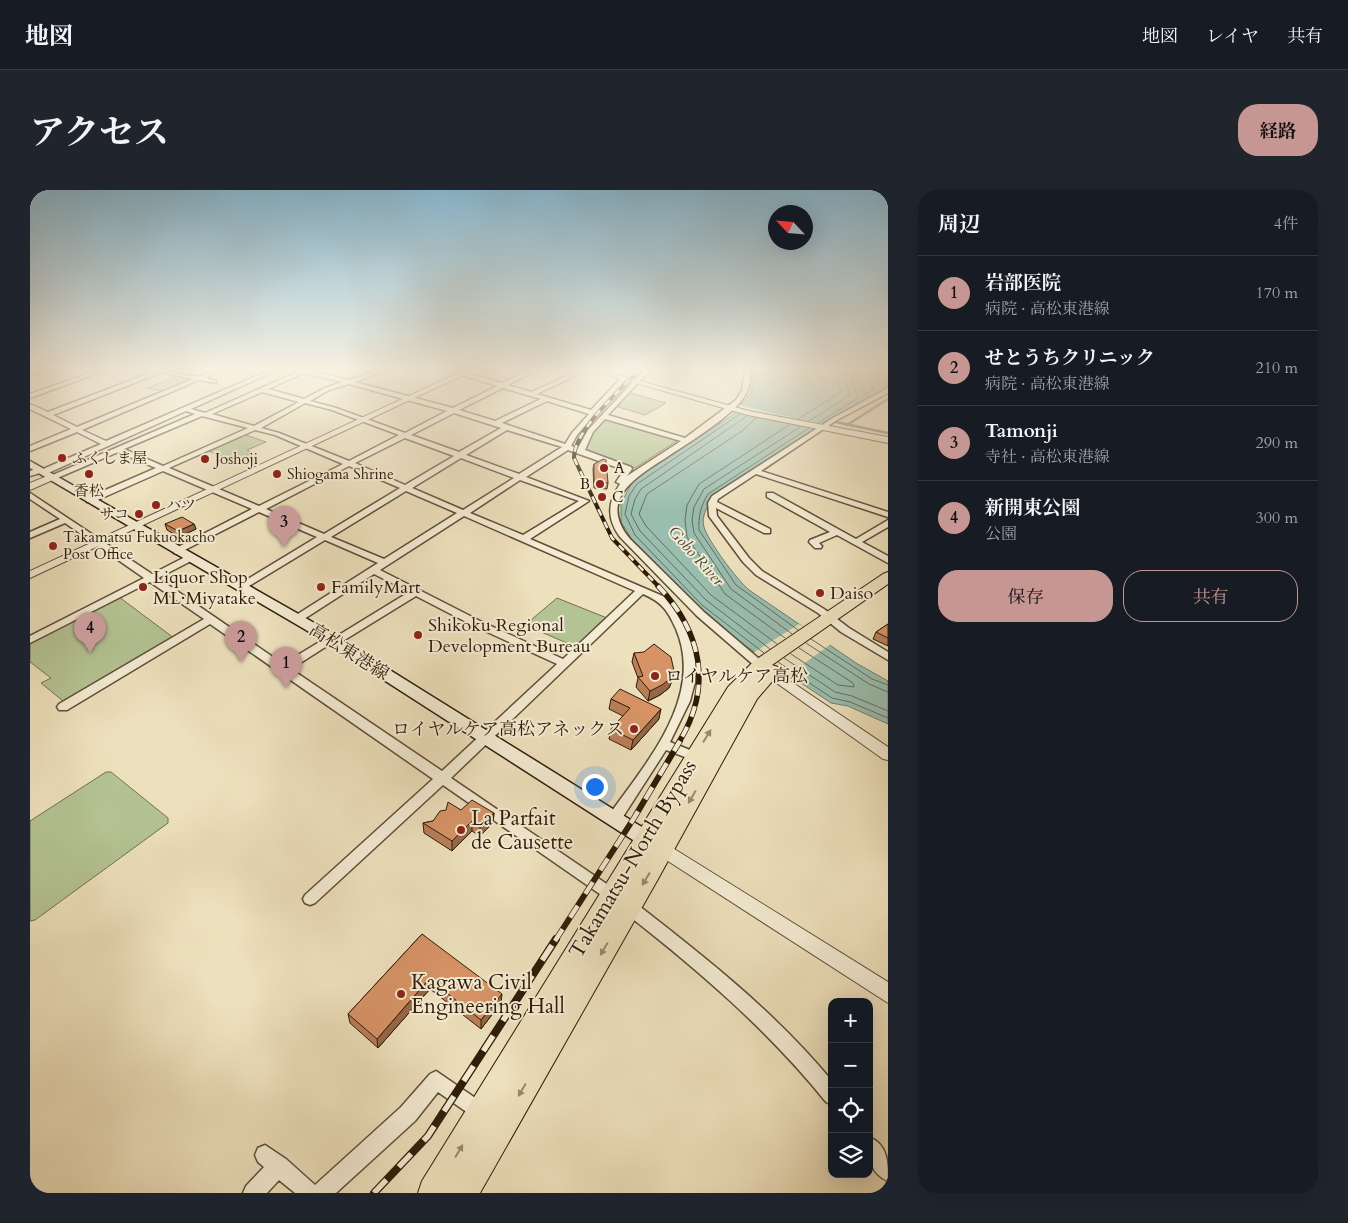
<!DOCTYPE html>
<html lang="ja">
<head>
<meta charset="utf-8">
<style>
  :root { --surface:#171b24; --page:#20242c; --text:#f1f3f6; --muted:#9ea1a6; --line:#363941; --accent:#c59692 }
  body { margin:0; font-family:Cardo,"Noto Serif JP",serif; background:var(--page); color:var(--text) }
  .controls { position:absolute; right:15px; bottom:15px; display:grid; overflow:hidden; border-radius:10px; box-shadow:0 5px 20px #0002 }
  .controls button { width:45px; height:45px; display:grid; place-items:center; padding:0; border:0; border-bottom:1px solid var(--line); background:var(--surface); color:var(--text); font:25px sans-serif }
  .compass { position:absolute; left:738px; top:15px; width:45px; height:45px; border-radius:50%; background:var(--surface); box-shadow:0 5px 20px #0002; rotate:296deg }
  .you { position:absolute; left:564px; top:596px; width:18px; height:18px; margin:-12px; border:4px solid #fff; border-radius:50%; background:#1a73e8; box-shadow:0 0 0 8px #1a73e833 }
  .badge { display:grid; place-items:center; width:32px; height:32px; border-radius:50%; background:var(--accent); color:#111; font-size:16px; font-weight:700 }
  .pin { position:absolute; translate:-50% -41px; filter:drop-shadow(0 1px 2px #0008) }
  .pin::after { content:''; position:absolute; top:26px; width:18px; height:15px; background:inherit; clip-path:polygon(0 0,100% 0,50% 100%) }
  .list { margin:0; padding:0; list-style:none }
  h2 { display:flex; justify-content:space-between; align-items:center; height:65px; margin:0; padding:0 20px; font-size:21px }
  h2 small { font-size:16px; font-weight:400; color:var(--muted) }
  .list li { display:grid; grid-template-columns:32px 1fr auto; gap:15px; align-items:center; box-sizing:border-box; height:75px; padding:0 20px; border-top:1px solid var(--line) }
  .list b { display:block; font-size:19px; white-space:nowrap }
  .list p { margin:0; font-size:16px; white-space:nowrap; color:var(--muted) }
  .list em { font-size:16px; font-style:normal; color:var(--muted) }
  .actions { display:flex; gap:10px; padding:15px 20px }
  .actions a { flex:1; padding:11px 0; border:1px solid var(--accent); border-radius:20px; text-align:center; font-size:18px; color:var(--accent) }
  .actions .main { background:var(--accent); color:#111 }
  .icon { flex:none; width:28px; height:28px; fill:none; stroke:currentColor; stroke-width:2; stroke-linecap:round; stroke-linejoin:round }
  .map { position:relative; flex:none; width:858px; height:1003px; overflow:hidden; border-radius:20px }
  header { display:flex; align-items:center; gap:30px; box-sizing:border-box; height:70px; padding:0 25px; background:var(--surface); border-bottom:1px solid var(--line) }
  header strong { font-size:24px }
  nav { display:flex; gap:28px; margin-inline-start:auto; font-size:18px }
  .intro { display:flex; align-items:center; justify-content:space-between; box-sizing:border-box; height:120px; padding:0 30px }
  h1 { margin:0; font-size:35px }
  .button { padding:12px 22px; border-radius:20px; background:var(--accent); color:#111; font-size:18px; font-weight:700 }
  main { display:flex; gap:30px; padding:0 30px }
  aside { flex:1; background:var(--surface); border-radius:20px; box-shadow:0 5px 20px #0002 }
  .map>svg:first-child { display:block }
  .green { fill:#b4c393; stroke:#72704e }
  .water { fill:#99bdae; stroke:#6f7d6c }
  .pier { fill:#ede0bc }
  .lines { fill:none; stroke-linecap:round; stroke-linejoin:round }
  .shore { stroke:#646c5b; stroke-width:1 }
  .stream { stroke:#6f7d6c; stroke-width:2.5 }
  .minor-casing { stroke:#5e4d35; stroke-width:3 }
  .tertiary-casing { stroke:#5e4d35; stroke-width:2 }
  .secondary-casing { stroke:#2f1c08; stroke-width:3 }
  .trunk-casing { stroke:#2f1c08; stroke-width:2 }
  .minor { fill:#f3ebd3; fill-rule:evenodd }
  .tertiary { fill:#f3ebd3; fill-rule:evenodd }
  .secondary { fill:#f3ebd3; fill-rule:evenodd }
  .trunk { fill:#ede0bc; fill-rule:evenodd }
  .rail-far3-casing { stroke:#2f1c08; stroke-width:4 }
  .rail-far2-casing { stroke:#2f1c08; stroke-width:5.5 }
  .rail-far1-casing { stroke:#2f1c08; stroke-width:6 }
  .rail-casing { stroke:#2f1c08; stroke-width:8 }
  .rail-far3 { stroke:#f3ebd3; stroke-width:2.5; stroke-dasharray:7; stroke-linecap:butt }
  .rail-far2 { stroke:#f3ebd3; stroke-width:4; stroke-dasharray:11; stroke-linecap:butt }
  .rail-far1 { stroke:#f3ebd3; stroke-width:4.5; stroke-dasharray:14; stroke-linecap:butt }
  .rail { stroke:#f3ebd3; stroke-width:5.5; stroke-dasharray:18; stroke-linecap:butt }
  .wall { fill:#b97e58; stroke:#2f1c08 }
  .shaded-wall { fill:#966747; stroke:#2f1c08 }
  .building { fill:#d79366; stroke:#2f1c08 }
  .oneway { fill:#98886b }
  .poi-dot { fill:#8f2418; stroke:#f3ebd3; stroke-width:2 }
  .labels { text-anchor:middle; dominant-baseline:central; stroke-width:4; stroke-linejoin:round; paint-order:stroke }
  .far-poi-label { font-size:15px; fill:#2f1c08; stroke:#f3ebd3; text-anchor:start }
  .far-water-label { font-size:16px; font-style:italic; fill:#4f4c3a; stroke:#f3ebd3 }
  .poi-label { font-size:18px; fill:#2f1c08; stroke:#f3ebd3; text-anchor:start }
  .street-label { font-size:18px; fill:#2f1c08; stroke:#f3ebd3 }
  .near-poi-label { font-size:21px; fill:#2f1c08; stroke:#f3ebd3; text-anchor:start }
  .near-street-label { font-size:21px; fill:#2f1c08; stroke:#f3ebd3 }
</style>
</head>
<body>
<header>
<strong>地図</strong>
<nav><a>地図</a><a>レイヤ</a><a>共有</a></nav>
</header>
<div class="intro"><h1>アクセス</h1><a class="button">経路</a></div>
<main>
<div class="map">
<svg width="858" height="1003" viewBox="0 0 858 1003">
  <rect width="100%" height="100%" fill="#ede0bc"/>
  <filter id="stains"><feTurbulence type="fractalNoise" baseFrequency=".004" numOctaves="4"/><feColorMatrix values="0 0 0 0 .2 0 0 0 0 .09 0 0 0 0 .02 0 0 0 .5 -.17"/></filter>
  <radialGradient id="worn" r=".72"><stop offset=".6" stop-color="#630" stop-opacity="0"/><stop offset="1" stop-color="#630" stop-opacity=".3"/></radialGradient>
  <path class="green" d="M824 180H838L843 200 833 205Z
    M149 185 164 190 136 202 118 198Z
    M597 202 636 213 615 225 585 216Z
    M575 228 648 250 605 278 554 261 559 246Z
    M213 244 236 252 217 260 222 263 203 271 176 260Z
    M89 407 144 448 39 510 33 511 11 493 21 488 0 472V453Z
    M527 408 577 428 546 457 495 435Z
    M76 582H81L138 628V633L5 730 0 731V631Z"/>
  <path class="water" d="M725 180H824L834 205 843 200 838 180H858V197L803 228 682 308C677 317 671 327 674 337 678 351 707 390 719 400L826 473 858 491V534L818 516 801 513 714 455 668 419 601 348 591 332V313L603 291 701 226 721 203Z"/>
  <path class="pier" d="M710 215 750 225 796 234 786 240 702 221Z
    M769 434 801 454 757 486 723 463Z"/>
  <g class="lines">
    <path class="shore" d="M710 224 607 294 599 306 595 324 605 345 672 415 734 463
      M717 226 611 299 605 309 601 324 610 341 676 410 740 459
      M726 228 712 241 617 304 609 324 616 336 681 405 747 454
      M768 229 811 202 806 180
      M779 231 820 205 813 180
      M788 233 828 208 820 180
      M768 440 706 395 669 340C668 327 671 315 678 304L779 238
      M762 444 701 399 664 343 662 330 664 317 674 299 770 237
      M755 448 695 404 657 347 655 330 657 315 669 294 759 235
      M781 449 842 489 858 495
      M776 453 839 494 858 502
      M761 464 808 495 824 497 823 493 769 458
      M754 468 805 502 822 506 858 521
      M748 472 802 508 820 512 858 528"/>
    <path class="stream" d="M801 231 858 243
      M817 235 858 209"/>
    <defs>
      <path id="minor" d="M6 180H14L0 185V181Z
        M69 180H76L0 208V204Z
        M128 180C140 180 159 188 169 186 177 185 183 179 192 180L175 188 186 191V193L169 190 52 240 76 251 240 180H247L161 219 175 223 267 182 264 180H279L318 190 350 180H357L325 192 423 218 467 196 419 181 418 180H426L472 193 499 180H506L478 195 501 202 550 180H557L507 204 561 220 592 187H596V189L547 245 541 256 548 258 558 240 614 180H620L578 225 655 248 706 210 712 200 715 180H721C721 187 720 196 717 202 707 224 658 253 637 267 606 287 567 309 600 349L674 422 734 473 735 475 734 477H726L667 426 590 347C577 329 577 313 590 294L586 292 594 280 538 260 496 287 559 311 500 349 635 407 651 429 662 452 666 472 665 492 660 511 640 552 675 566 677 569 675 572 671 573 636 560 589 633 584 634 579 633 577 629 579 625C616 573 675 507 646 439 638 421 632 412 613 404L421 588 587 701 589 705 587 709 582 711 577 709 413 595 285 713 280 715 275 713 273 709 275 705 403 589 180 434 37 520H29L27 517 29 514 174 429 120 392 0 453V446L114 388 35 333 0 348V342L30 329 0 309V303L122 384 157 366H163V370L128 388 253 474 296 448H304L379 402 344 384 271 431H263L262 429 263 427 348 373 295 350 214 399H208V395L287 347 229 322 147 364 144 363V359L222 319 133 281 63 312H57V308L126 278 88 262 25 289 18 287 165 224 156 221 16 284 10 283 0 286V281L10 278 13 279 71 254 47 242 0 261V256L41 239 0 219V214L18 222ZM132 182 163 189 47 237 23 225ZM274 183 312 192 295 198 274 209 238 199ZM319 194 417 221 375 243 306 218 280 211 299 200ZM473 198 511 209 465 231 429 220ZM232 202 269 212 224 236 182 224ZM517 211 559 224 542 243 535 254 472 233ZM275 213 302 220 369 245 319 271 249 243 231 238ZM424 223 471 238 429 262 381 245ZM172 226 218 238 133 276 94 259ZM575 229 651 251 597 286 602 279 601 277 555 260 563 242ZM225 240 245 245 313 274 229 316 139 278ZM477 240 532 257 489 284 436 265ZM375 248 424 266 375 295 325 273ZM431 268 484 288 433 320 382 298ZM319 276 370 298 294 344 236 319ZM490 290 549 311 493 345 440 323ZM376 301 427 323 354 369 301 347ZM434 326 605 401 533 469 450 431 350 380ZM386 406 442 435 527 474 412 581 261 479 300 454H308Z
        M858 198V203L807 230 731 281 858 322V327L726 284 688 309 687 312 740 339V343H734L686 318 687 326 719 368 732 381 794 419 819 438 858 462V470L811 442 788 423 726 385 713 372 679 326 678 313 682 306 803 228Z
        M737 303H743L826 349 858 330V337L832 352 858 366V373L807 345 789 353 792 356 791 358H785L779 352 780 350 800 342 737 307Z
        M599 711 604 712C675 767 745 822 802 891V915L796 912C737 839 667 779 594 722L592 717 594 712Z
        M406 881 457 916 460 922 457 928 451 931 445 928 408 902 385 931 306 1003H265L249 990 237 1003H213L216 996 234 977 228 972 225 965 228 958 235 955 256 969 285 995 371 917 400 884Z
        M839 947C858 955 858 972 858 991 838 982 839 965 839 947Z"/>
      <path id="tertiary" d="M435 180H444L0 388V381Z
        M560 180H570L719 221 858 247V253L718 225Z
        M22 284 27 287 25 289 0 300V293Z
        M732 472 858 557V570L853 569 727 479 725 476Z
        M633 652 858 792V813L627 664 624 659 627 654Z"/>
      <path id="secondary" d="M0 271 286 434 631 649 633 654 631 659 624 661 617 659 276 440 0 278Z"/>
      <path id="trunk" d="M858 382V394L742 475 748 477 751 481 727 509 628 689 450 1003H388L392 991 698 497 724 471 853 384Z"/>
    </defs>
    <use href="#minor" class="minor-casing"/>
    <use href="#tertiary" class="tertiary-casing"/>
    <use href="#secondary" class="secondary-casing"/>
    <use href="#trunk" class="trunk-casing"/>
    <use href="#minor" class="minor"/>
    <use href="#tertiary" class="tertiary"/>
    <use href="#secondary" class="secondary"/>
    <use href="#trunk" class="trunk"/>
    <defs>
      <path id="rail-far3" d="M609 180C590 201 544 240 544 268L582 348 629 397"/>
      <path id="rail-far2" d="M628 396C672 442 683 497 649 552"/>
      <path id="rail-far1" d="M525 751 604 628 650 551"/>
      <path id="rail" d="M344 1003 398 946 526 749"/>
    </defs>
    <use href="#rail-far3" class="rail-far3-casing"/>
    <use href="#rail-far2" class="rail-far2-casing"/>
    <use href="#rail-far1" class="rail-far1-casing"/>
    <use href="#rail" class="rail-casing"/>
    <use href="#rail-far3" class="rail-far3"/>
    <use href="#rail-far2" class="rail-far2"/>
    <use href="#rail-far1" class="rail-far1"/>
    <use href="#rail" class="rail"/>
  </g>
  <path class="wall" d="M564 274 578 293 577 299 564 298 563 279Z
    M135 334H164L166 339 149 347 137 340Z
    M858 434V456L843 449 846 442Z
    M604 463 644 481 642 491 639 498 630 505 618 511 606 497 608 488 602 472Z
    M581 509 629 529 601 560 579 549 581 539 593 526 579 519Z
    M431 620 464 623 463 633 450 646 442 641 422 661 394 643 393 633 403 631Z
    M392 744 471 813 451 839 400 799 348 858 320 833 318 824Z"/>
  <path class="shaded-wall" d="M164 334 166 339 149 347 148 341Z
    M644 481 642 491 639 498 630 505 618 511 620 501Z
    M631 519 629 529 601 560 603 550Z
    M464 623 463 633 450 646V636Z
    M442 631V641L422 661V651Z
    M399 789 400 799 348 858 347 849Z
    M472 804 471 813 451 839V830Z"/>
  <path class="building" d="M573 269 576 270 578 293 564 292V274Z
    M152 327 164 334 148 341 135 334Z
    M858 434V448L846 442Z
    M624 454 641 467 644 481 641 488 632 495 620 501 608 487 613 486 604 463 614 462Z
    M590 499 631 519 603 550 581 539 600 518 581 509Z
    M442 610 464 623 450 636 442 631 422 651 393 633 403 631 410 621 416 620 418 612 431 620Z
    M392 744 472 804 451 830 399 789 347 849 318 824Z"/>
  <defs><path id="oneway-solid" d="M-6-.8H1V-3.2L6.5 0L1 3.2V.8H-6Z" transform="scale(1.25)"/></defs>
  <g class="oneway">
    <use href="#oneway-solid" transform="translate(677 546) rotate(-58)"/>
    <use href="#oneway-solid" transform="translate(662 607) rotate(120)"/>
    <use href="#oneway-solid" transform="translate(616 689) rotate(121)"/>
    <use href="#oneway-solid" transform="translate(574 759) rotate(120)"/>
    <use href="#oneway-solid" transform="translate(492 900) rotate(120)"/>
    <use href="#oneway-solid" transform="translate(429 961) rotate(-59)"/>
  </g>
  <linearGradient id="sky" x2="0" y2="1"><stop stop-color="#88b8d1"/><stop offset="0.56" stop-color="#f7f1e1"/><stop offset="1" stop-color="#f7f1e1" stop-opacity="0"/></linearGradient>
  <rect width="858" height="320" fill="url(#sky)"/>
  <g class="poi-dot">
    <circle cx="32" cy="268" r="5"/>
    <circle cx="175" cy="269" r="5"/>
    <circle cx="574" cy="278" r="5"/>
    <circle cx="59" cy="284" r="5"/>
    <circle cx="247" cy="284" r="5"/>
    <circle cx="570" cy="294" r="5"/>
    <circle cx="572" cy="307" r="5"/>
    <circle cx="126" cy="315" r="5"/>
    <circle cx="109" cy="324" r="5"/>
    <circle cx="23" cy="356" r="5"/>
    <circle cx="113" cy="397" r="5"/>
    <circle cx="291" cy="397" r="5"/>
    <circle cx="790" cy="403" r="5"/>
    <circle cx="388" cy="445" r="5"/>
    <circle cx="625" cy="486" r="5"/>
    <circle cx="604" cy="539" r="5"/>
    <circle cx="431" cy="640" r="5"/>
    <circle cx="371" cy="804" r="5"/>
  </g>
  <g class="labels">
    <g class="far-poi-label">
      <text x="42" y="268">ふくしま屋</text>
      <text x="185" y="269">Joshoji</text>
      <text x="584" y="278">A</text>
      <text x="257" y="284">Shiogama Shrine</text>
      <text x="560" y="294" text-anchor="end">B</text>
      <text x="59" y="301" text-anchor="middle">香松</text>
      <text x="582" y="307">C</text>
      <text x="136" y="315">ハツ</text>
      <text x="99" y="324" text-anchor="end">サコ</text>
      <text x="33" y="347">Takamatsu Fukuokacho<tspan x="33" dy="17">Post Office</tspan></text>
    </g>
    <g class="far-water-label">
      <text transform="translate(666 366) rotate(48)">Gobo River</text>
    </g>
    <g class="poi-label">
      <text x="123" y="387">Liquor Shop<tspan x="123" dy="21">ML·Miyatake</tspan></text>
      <text x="301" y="397">FamilyMart</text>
      <text x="800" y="403">Daiso</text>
      <text x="398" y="435">Shikoku Regional<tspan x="398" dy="21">Development Bureau</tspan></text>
      <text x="635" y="486">ロイヤルケア高松</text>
      <text x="594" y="539" text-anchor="end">ロイヤルケア高松アネックス</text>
    </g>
    <g class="street-label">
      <text transform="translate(319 462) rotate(32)">高松東港線</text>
    </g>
    <g class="near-poi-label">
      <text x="441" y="628">La Parfait<tspan x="441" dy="24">de Causette</tspan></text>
      <text x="381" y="792">Kagawa Civil<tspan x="381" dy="24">Engineering Hall</tspan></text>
    </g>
    <g class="near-street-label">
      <text transform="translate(603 669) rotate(-59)">Takamatsu-North Bypass</text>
    </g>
  </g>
  <rect width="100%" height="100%" filter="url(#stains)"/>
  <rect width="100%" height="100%" fill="url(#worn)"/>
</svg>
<div class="controls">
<button>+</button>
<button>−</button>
<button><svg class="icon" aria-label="locate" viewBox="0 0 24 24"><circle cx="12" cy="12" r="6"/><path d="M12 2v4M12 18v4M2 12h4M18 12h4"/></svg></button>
<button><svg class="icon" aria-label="layers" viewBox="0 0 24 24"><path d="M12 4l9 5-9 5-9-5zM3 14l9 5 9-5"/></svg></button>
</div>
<svg class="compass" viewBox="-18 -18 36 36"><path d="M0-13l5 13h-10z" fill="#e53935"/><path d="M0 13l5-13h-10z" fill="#9ea1a6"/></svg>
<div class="you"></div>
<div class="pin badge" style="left:256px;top:498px">1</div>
<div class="pin badge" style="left:211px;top:472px">2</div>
<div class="pin badge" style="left:254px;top:357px">3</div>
<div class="pin badge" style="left:60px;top:463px">4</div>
</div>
<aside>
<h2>周辺<small>4件</small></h2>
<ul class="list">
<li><span class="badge">1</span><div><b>岩部医院</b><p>病院 · 高松東港線</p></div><em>170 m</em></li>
<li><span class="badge">2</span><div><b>せとうちクリニック</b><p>病院 · 高松東港線</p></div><em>210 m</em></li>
<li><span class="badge">3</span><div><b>Tamonji</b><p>寺社 · 高松東港線</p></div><em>290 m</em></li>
<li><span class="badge">4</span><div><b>新開東公園</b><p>公園</p></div><em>300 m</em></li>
</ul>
<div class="actions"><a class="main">保存</a><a>共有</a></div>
</aside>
</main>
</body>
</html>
